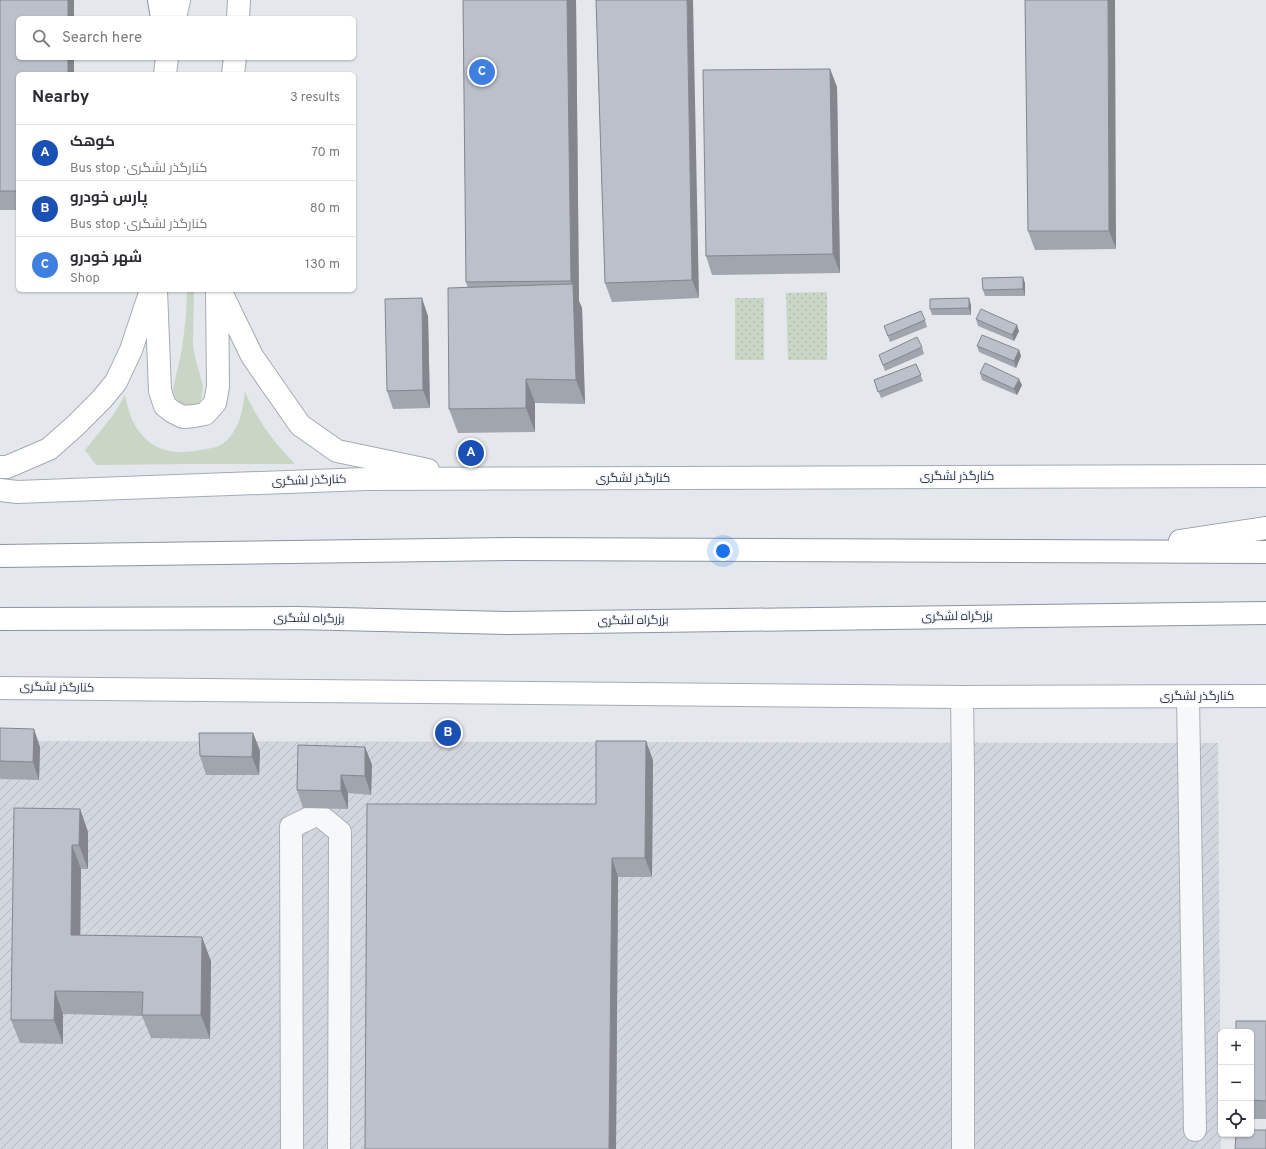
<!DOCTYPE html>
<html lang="en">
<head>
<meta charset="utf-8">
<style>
  :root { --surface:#fff; --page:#f7f7f7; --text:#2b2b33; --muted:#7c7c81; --line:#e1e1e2; --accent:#0b8043 }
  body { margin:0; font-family:Overpass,Cairo,sans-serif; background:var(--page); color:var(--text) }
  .controls { position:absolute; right:12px; bottom:12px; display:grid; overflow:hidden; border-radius:6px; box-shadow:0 1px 3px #0004 }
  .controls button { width:36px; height:36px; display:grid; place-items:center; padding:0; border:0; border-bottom:1px solid var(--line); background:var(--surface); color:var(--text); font:20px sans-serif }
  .you { position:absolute; left:723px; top:551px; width:14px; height:14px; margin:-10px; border:3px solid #fff; border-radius:50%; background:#1a73e8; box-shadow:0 0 0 6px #1a73e833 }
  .badge { display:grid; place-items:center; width:26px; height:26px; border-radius:50%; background:var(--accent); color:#fff; font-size:13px; font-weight:700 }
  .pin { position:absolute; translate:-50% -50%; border:2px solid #fff; box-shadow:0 1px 4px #0006 }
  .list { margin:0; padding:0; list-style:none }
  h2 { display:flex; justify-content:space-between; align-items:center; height:52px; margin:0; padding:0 16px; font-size:17px }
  h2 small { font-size:13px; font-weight:400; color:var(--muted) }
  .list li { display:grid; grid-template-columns:26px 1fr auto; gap:12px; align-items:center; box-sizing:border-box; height:56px; padding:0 16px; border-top:1px solid var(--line) }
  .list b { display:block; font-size:15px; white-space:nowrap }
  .list p { margin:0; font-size:13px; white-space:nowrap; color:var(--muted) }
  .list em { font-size:13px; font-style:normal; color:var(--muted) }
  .icon { flex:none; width:22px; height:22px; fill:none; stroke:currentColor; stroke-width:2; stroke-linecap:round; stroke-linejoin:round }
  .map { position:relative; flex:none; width:1266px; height:1149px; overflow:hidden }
  .search { position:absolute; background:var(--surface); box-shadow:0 1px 3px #0004; left:16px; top:16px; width:340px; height:44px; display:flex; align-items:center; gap:10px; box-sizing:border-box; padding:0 14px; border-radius:6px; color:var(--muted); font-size:15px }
  .panel { position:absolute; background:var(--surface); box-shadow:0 1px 3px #0004; left:16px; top:72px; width:340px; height:220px; border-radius:6px }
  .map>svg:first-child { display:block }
  .industrial { fill:url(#industrial-furrows) }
  .grass { fill:url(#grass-dots) }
  .garden { fill:#c9d6c5 }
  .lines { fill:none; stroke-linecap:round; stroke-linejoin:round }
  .minor-casing { stroke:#a9aeb7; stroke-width:24 }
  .major-casing { stroke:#a3abb8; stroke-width:24 }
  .highway-casing { stroke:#8b94a3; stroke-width:24 }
  .minor { stroke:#f7f8fa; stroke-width:22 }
  .major { stroke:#fff; stroke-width:22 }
  .highway { stroke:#fff; stroke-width:22 }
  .wall { fill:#a1a5ae }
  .shaded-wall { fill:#83868d }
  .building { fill:#bbc0ca; stroke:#83868d }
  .labels { text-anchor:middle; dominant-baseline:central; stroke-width:3; stroke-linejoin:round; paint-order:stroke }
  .street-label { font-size:12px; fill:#2b3445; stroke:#f4f6f9 }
</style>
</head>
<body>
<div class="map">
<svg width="1266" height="1149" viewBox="0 0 1266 1149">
  <defs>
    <pattern id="industrial-furrows" width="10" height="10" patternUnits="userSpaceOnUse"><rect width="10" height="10" fill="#d2d6de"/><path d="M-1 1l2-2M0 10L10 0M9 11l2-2" fill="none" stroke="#b4b8c0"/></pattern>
    <pattern id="grass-dots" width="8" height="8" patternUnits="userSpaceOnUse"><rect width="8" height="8" fill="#c9d6c5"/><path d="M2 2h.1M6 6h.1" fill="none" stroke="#adb8ab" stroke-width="1.8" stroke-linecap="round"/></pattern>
  </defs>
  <rect width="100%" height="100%" fill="#e4e7ec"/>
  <path class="industrial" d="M0 741 1218 743 1221 1149H0Z"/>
  <path class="grass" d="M827 292V360H788L786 293Z
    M735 298H764V360H735Z"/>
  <path class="garden" d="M187 290H194L193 344 195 357 203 386 202 397 200 402 195 405 190 406 179 403 175 398 173 389 182 349 186 316Z
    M245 391C256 419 274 443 295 464H191L96 465 85 450 114 414 125 395C128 409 132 425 143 436 160 455 183 454 206 449 213 448 219 447 225 442 240 429 243 409 245 391Z"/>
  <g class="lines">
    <defs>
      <path id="minor" d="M962 697 963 771V1149
        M1188 697 1195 1130
        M292 1149 291 827 318 814 340 832 339 1149"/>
      <path id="major" d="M175 18 179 0
        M238 18 239 0
        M165 74 167 58
        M233 74 235 58
        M156 290 160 391 165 406 173 412 183 417 194 416 205 414 215 403 218 387 217 290
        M220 290 252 356 300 425 337 451 428 470
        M0 467H7L49 449 75 426 102 399 116 382 131 350 151 290
        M0 490 17 492 366 479 1266 476
        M0 688 962 697 1266 696"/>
      <path id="highway" d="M159 0 162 18
        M1180 541 1266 528
        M0 556 512 549 1266 552
        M0 619 296 618 507 623 1266 613"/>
    </defs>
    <use href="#minor" class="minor-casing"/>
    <use href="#major" class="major-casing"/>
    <use href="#highway" class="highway-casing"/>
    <use href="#minor" class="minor"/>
    <use href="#major" class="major"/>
    <use href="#highway" class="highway"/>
  </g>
  <path class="wall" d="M0 0H74V18L18 74V210H0Z
    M463 0H576L579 301 582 308 585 404 535 403V432L458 433 449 409 468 288 466 282Z
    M596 0 699 298 612 302 605 283Z
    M1025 0 1116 249 1035 250 1028 231Z
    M830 69 837 87 840 273 712 275 706 256Z
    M1025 283V296H985L983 290Z
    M971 305V315H932L930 309Z
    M428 316 430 408 393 409 387 391Z
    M976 319 1019 331 1014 341 978 326Z
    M925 320 927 327 890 342 884 326Z
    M977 346 1019 350 1021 356 1016 368 979 352Z
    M922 347 924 354 885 371 879 355Z
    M916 364 923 381 881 398 874 380Z
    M980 373 1022 385 1017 395 982 380Z
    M0 728 40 747 39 780 1 779 0 777Z
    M253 733 260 751 259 775H206L200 756Z
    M365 747 372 765 371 795 348 793V809L303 808 297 790Z
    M653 760 652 877H618L616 1149H365L596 804Z
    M80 809 88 832V869H81L80 935 211 961 210 1039 151 1038 142 1016 63 1014V1044L20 1043 11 1020Z
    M1266 1021V1119H1251V1032Z"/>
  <path class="shaded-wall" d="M68 0H74V18H68Z
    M567 0H576L579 301 582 308 585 404 576 380 573 289 571 281Z
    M687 0H693L699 298 692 280Z
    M1108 0H1115L1116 249 1109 231Z
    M68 58H74V74H68Z
    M830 69 837 87 840 273 833 254Z
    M1023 277 1025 283V296L1023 289Z
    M422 298 428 316 430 408 423 390Z
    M969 298 971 305V315L969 308Z
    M1017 325 1019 331 1014 341 1012 335Z
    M1019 350 1021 356 1016 368 1014 361Z
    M526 379 535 403V432L526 408Z
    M1019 379 1022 385 1017 395 1014 389Z
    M34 729 40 747 39 780 33 762Z
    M253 733 260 751 259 775 252 757Z
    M646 741 653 760 652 877 645 858Z
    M365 747 372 765 371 795 365 776Z
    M341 775 348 793V809L341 791Z
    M80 809 88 832V869L79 845Z
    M72 845 81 869 80 959 71 935Z
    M612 858 618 877 616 1149H609Z
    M202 937 211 961 210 1039 201 1015Z
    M55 991 63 1014V1044L54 1020Z"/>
  <path class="building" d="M0 0H68V18H18V58H68V74H18V191H0Z
    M463 0H567L571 281 466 282Z
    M596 0H687L692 280 605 283Z
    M1025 0H1108L1109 231H1028Z
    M830 69 833 254 706 256 703 70Z
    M1023 277V289L983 290 982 278Z
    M573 284 576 380 526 379V408L449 409 448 288Z
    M422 298 423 390 387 391 385 299Z
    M969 298V308L930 309V299Z
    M981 309 1017 325 1012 335 976 319Z
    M921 311 925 320 888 336 884 326Z
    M982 335 1019 350 1014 361 977 346Z
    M917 337 922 347 883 365 879 355Z
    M985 363 1019 379 1014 389 980 373Z
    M916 364 921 375 878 392 874 380Z
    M0 728 34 729 33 762 0 761Z
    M199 733H253L252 757 200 756Z
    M596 741H646L645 858H612L609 1149H365L367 804H596Z
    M298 745 365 747V776L341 775V791L297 790Z
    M14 808 80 809 79 845H72L71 935 202 937 201 1015H142L143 992 55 991 54 1020H11Z
    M1236 1021H1266V1101L1251 1100V1032H1236Z
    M1251 1130H1266V1149H1235L1236 1134H1251Z"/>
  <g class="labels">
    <g class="street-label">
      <text x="957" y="477">کنارگذر لشگری</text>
      <text x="633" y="479">کنارگذر لشگری</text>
      <text transform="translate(309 481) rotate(-2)">کنارگذر لشگری</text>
      <text transform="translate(957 617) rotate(-1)">بزرگراه لشگری</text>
      <text transform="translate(309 619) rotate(1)">بزرگراه لشگری</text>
      <text transform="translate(633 621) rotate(-1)">بزرگراه لشگری</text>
      <text transform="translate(57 688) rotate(1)">کنارگذر لشگری</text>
      <text x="1197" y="697">کنارگذر لشگری</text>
    </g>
  </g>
</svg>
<div class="controls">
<button>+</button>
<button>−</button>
<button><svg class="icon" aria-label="locate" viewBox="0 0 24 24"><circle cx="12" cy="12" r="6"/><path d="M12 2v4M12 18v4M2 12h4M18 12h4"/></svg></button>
</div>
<div class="you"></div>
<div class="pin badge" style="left:471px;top:453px;background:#1a4fb4">A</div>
<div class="pin badge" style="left:448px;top:733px;background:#1a4fb4">B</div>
<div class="pin badge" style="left:482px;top:72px;background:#3f7fe0">C</div>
<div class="search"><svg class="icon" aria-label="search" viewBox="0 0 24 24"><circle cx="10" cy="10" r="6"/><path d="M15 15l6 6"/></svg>Search here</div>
<section class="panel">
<h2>Nearby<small>3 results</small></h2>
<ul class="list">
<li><span class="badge" style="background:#1a4fb4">A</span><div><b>کوهک</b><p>Bus stop · کنارگذر لشگری</p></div><em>70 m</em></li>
<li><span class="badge" style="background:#1a4fb4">B</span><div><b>پارس خودرو</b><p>Bus stop · کنارگذر لشگری</p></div><em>80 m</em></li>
<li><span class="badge" style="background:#3f7fe0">C</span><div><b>شهر خودرو</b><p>Shop</p></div><em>130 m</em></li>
</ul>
</section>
</div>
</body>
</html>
